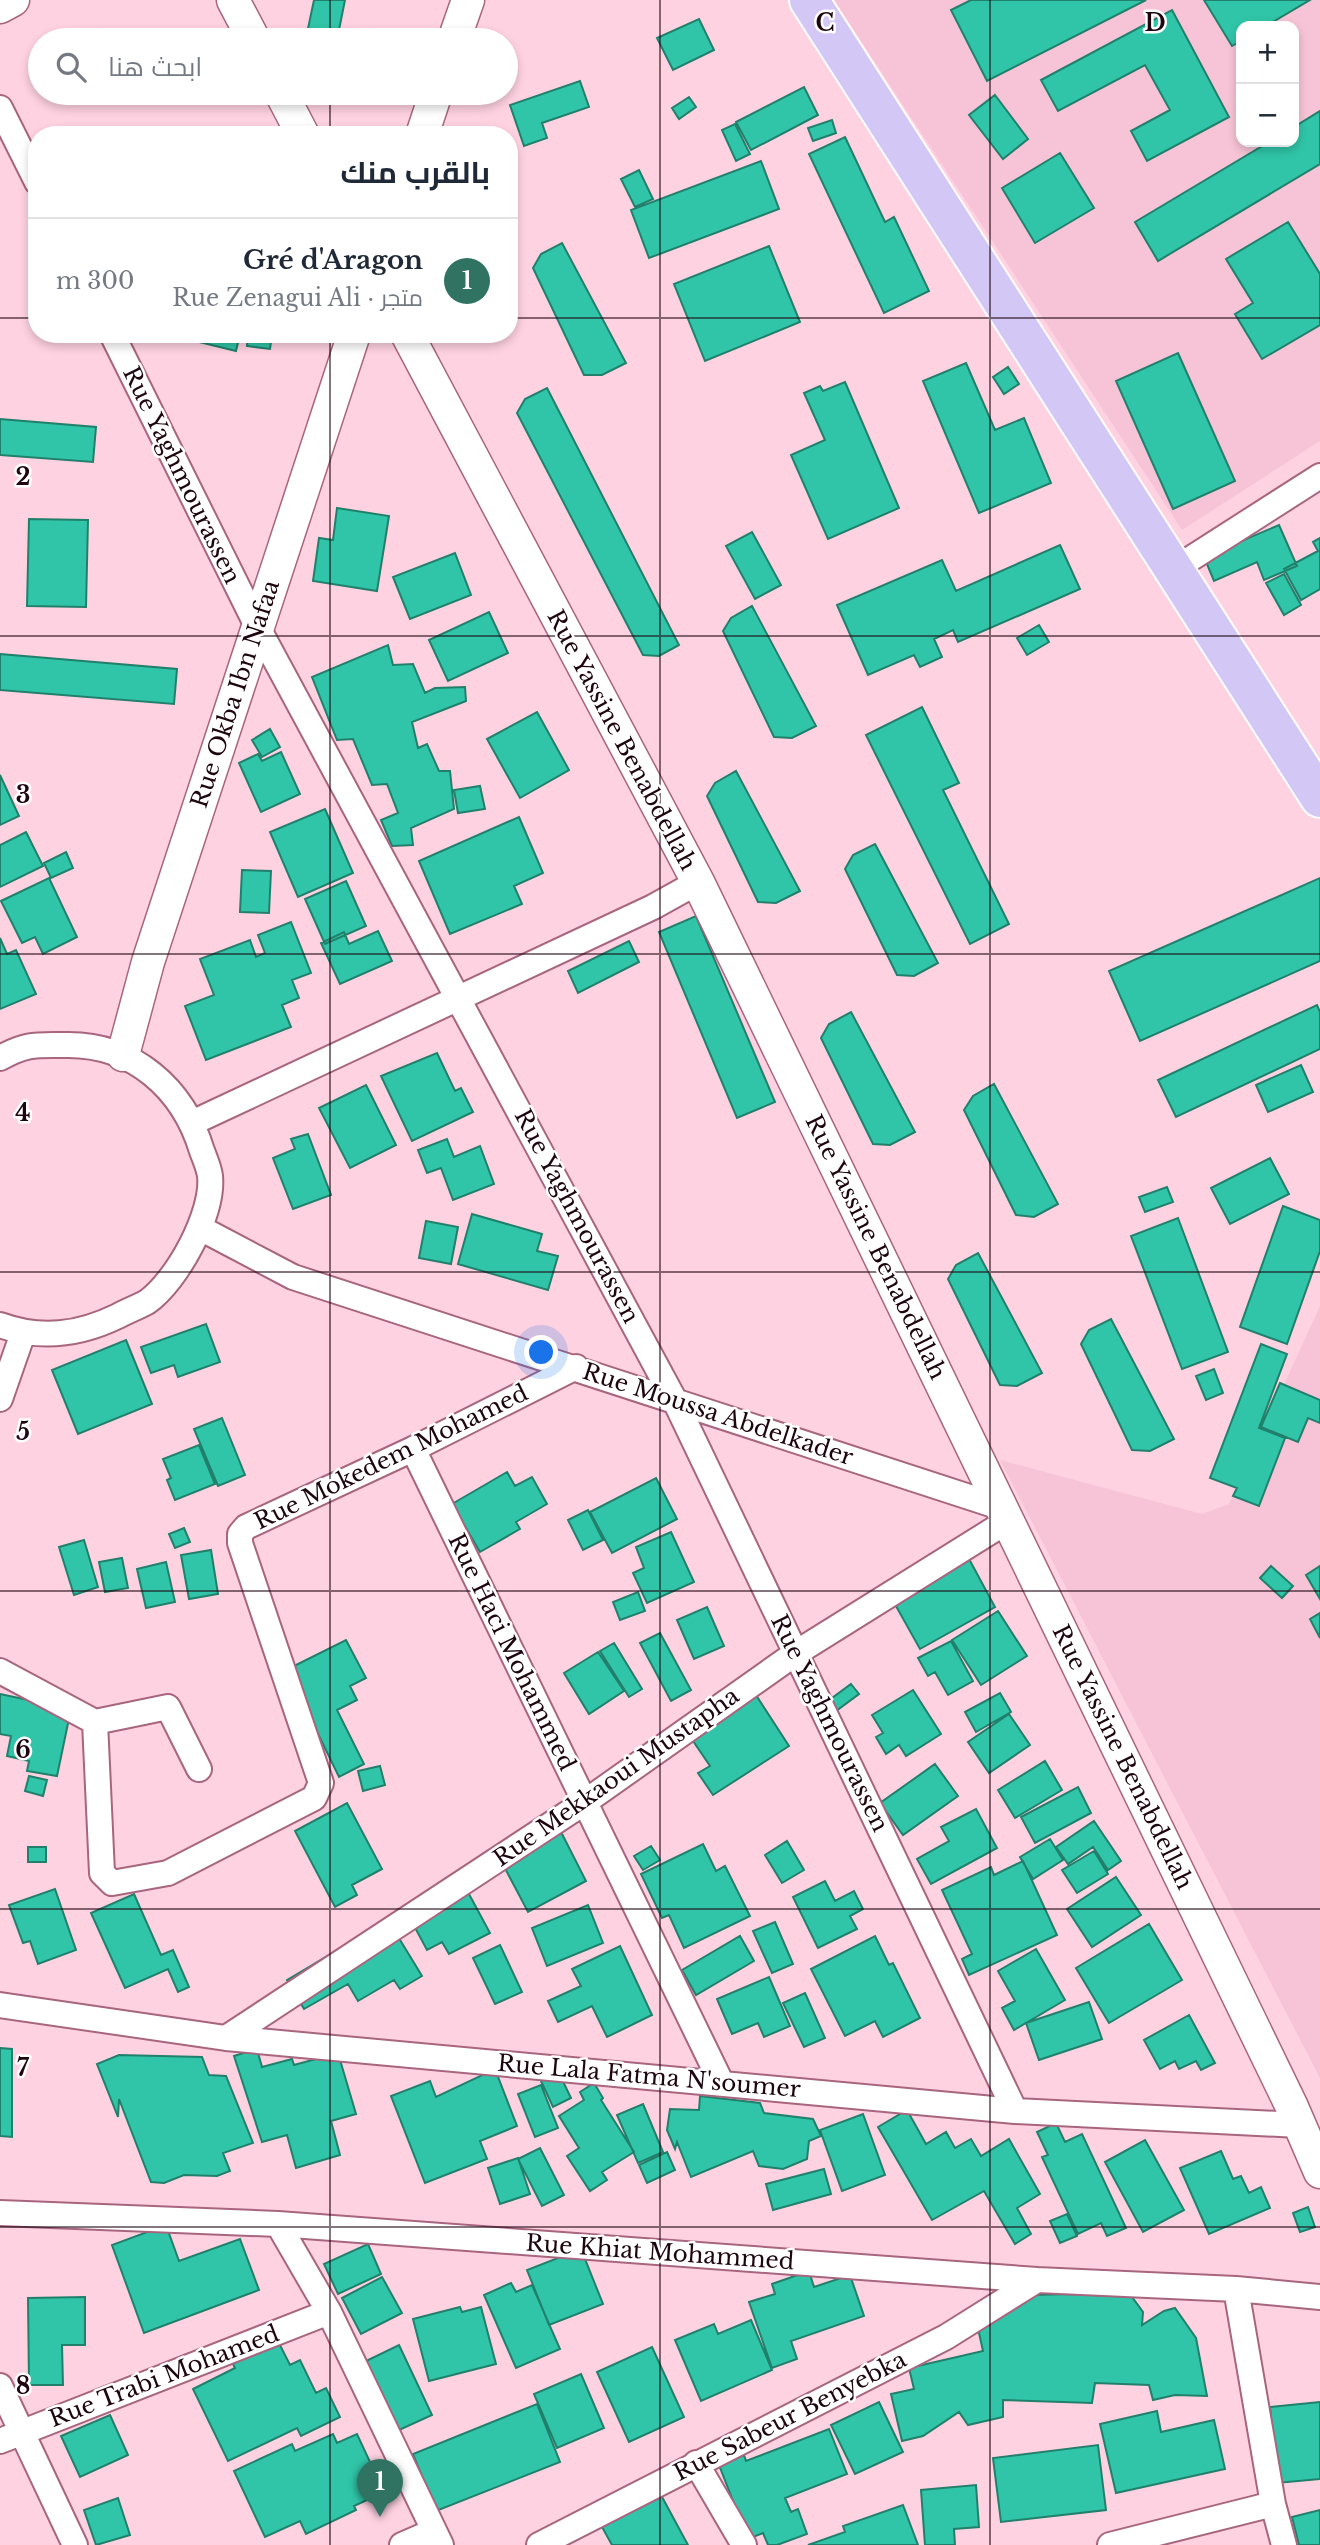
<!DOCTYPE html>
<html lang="ar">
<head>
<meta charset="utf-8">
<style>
  :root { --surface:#fff; --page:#f6f6f7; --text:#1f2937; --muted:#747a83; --line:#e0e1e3; --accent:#307363 }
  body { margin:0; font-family:"Libre Baskerville",Cairo,serif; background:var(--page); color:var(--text); direction:rtl }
  .controls { position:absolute; right:21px; top:21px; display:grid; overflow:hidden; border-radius:14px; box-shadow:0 4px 10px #0003 }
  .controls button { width:63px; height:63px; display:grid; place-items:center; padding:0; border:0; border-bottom:2px solid var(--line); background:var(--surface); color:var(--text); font:35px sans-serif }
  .you { position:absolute; left:542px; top:1353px; width:24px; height:24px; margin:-18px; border:5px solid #fff; border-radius:50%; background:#1a73e8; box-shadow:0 0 0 10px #1a73e833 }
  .badge { display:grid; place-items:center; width:46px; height:46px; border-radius:50%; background:var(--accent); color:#fff; font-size:23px; font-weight:700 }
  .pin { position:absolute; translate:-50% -58px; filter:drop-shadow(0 2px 4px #0008) }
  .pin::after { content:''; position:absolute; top:37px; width:24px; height:21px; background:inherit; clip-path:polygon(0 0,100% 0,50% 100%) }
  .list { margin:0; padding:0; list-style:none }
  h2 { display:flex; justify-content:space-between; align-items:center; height:91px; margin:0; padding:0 28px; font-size:30px }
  h2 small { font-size:23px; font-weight:400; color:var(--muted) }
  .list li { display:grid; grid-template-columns:46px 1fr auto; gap:21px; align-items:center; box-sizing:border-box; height:126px; padding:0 28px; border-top:2px solid var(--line) }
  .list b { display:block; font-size:26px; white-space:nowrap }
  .list p { margin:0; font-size:23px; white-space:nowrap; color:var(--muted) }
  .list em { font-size:23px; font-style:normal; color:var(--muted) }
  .icon { flex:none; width:38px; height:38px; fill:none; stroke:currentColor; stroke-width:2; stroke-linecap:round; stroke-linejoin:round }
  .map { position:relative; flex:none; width:1320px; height:2545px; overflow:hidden; direction:ltr }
  .search { position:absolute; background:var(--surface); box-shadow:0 4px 10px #0003; left:28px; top:28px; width:490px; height:77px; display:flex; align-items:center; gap:18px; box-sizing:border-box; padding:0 24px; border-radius:38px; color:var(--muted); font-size:26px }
  .panel { position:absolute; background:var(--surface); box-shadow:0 4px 10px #0003; left:28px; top:126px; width:490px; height:217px; border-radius:28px; direction:rtl }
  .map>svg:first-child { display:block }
  .built { fill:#f6c4d6; fill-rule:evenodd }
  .building { fill:#30c5a8; stroke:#21806c; stroke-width:2 }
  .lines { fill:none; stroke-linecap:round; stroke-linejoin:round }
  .minor-casing { stroke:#a7657e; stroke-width:28 }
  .tertiary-casing { stroke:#a7657e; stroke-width:35 }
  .primary-casing { stroke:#fff; stroke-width:42 }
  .minor { stroke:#fff; stroke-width:24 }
  .tertiary { stroke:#fff; stroke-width:32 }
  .primary { stroke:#d3c7f6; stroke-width:38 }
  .grid { fill:none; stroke:#1e0610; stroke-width:2; stroke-opacity:0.55 }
  .labels { text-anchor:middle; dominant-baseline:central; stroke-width:5; stroke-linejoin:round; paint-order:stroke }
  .street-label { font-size:23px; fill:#1e0610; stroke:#fff }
  .grid-label { font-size:23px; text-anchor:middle; font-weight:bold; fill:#1e0610; stroke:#fff; stroke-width:5; stroke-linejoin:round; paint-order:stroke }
</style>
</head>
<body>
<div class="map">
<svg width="1320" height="2545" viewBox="0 0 1320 2545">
  <rect width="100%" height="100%" fill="#ffd2e1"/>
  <path class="built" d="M834 0H1320V441L1182 530ZM1241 26H1294V142H1241Z
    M1320 1306V2078L1000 1460 1202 1514 1229 1504Z"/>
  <path class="building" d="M314 0H345L337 40 306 38Z
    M971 0H1146L987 81 951 10Z
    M1204 0H1310L1266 26H1241V41L1232 46Z
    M1172 10 1229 117 1147 161 1131 131 1170 110 1145 65 1058 111 1041 80Z
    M699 19 714 50 673 70 657 38Z
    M580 81 589 107 542 123 547 138 524 146 510 105Z
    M804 87 818 115 751 150 736 122Z
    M995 95 1028 139 1003 159 969 115Z
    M689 97 696 107 679 119 672 108Z
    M1320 111V164L1158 261 1135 222 1269 142H1294V127Z
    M832 120 836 133 813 141 808 128Z
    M735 124 750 154 736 161 722 130Z
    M845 137 885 222 894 217 929 291 884 313 809 154Z
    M1060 153 1094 208 1035 243 1002 188Z
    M761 161 779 209 649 258 631 210Z
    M639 170 653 199 635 207 621 179Z
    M1288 222 1320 274V325L1262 359 1235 314 1253 303 1226 259Z
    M562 243 626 363 602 375H584L533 268 541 254Z
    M769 246 800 322 705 361 674 284Z
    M192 334H240L236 351 191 340Z
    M248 334H272L270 349 247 346Z
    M1178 353 1235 481 1173 509 1116 381Z
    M966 363 995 430 1024 418 1051 483 979 513 923 381Z
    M1008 367 1019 384 1004 394 993 377Z
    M845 382 899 508 828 539 791 455 825 440 804 393 820 386 823 391Z
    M547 388 679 645 659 656 643 655 517 413 525 399Z
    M0 419 96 427 93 462 0 455Z
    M337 508 389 516 377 591 313 581 319 538 333 540Z
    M29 519 88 520 86 607 27 606Z
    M1279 525 1297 566 1264 580 1257 562 1214 581 1204 557Z
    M752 532 781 585 755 599 726 546Z
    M1320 538V589L1301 600 1284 569 1318 551 1313 542Z
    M1060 545 1080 589 958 642 953 630 934 639 942 657 920 667 914 655 868 675 837 605 942 560 956 591Z
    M455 553 471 595 410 619 393 577Z
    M1284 574 1301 605 1284 615 1266 583Z
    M752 606 816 726 792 738 774 737 723 631 731 618Z
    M489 612 508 653 448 681 429 640Z
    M1039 625 1049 642 1027 655 1017 638Z
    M388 645 393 665 413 664 425 693 435 688 465 687 466 701 412 722 418 748 427 744 439 771H450L454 809 411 828 413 845 392 846 381 820 398 813 387 784 372 785 353 739 337 740 312 677Z
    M0 654 177 669 174 704 0 690Z
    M922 707 959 783 943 790 1009 924 970 944 866 735Z
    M537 712 569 770 520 798 487 739Z
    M270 729 280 747 262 757 252 740Z
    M281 752 300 794 261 812 239 763 258 754 262 761Z
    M736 771 800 891 776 903 758 902 707 796 715 783Z
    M0 775 19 816 0 825Z
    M480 786 485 809 458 813 454 790Z
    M325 809 353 873 298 897 270 832Z
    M519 817 543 873 514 886 522 904 450 934 419 861Z
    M26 832 43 866 0 887V845Z
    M875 844 938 963 914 976 897 975 845 869 853 855Z
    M66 852 73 868 51 878 44 863Z
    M242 870 271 871 269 913 240 912Z
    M49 878 77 937 43 954 35 937 22 943 1 901Z
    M1320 878V961L1140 1041 1109 971Z
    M346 881 366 926 325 944 305 899Z
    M696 916 775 1102 737 1118 659 932Z
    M291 922 311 973 292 980 299 998 282 1005 291 1027 206 1060 185 1006 214 995 200 959 250 940 256 957 265 953 258 935Z
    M378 931 392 961 340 984 321 943 344 932 349 944Z
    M0 938 7 954 16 950 36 994 0 1009Z
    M629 941 639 962 578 993 568 971Z
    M1317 1005 1320 1012V1049L1176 1117 1158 1080Z
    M851 1012 915 1132 890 1145 873 1144 821 1038 829 1024Z
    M437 1053 455 1091 461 1088 473 1112 412 1141 381 1076Z
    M1301 1065 1313 1092 1268 1112 1256 1085Z
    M994 1084 1058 1204 1034 1217 1016 1215 964 1110 973 1096Z
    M366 1085 396 1145 350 1168 319 1108Z
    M308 1134 331 1195 293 1209 273 1158 295 1149 291 1139Z
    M447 1139 454 1157 480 1146 494 1184 453 1200 441 1168 427 1173 418 1150Z
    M1270 1158 1289 1194 1230 1224 1211 1188Z
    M1167 1187 1173 1202 1145 1212 1139 1197Z
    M1283 1206 1320 1220V1251L1287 1344 1240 1327Z
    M472 1214 542 1234 537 1251 558 1256 548 1290 458 1264Z
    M1178 1218 1228 1352 1182 1369 1131 1236Z
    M426 1221 458 1227 451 1264 419 1258Z
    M978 1253 1042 1373 1017 1386 1000 1385 948 1279 956 1265Z
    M1111 1319 1174 1439 1150 1451 1132 1450 1081 1344 1089 1330Z
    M206 1324 220 1362 178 1377 174 1365 151 1373 141 1347Z
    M126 1340 152 1404 78 1434 52 1370Z
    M1261 1344 1287 1354 1259 1428 1285 1438 1259 1506 1233 1496 1237 1488 1210 1478Z
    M1214 1369 1223 1393 1206 1400 1196 1376Z
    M1280 1383 1320 1400V1423L1308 1418 1298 1442 1261 1427Z
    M222 1418 245 1475 218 1486 194 1429Z
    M199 1445 215 1484 175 1500 167 1480 171 1478 163 1459Z
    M507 1472 515 1486 532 1477 547 1504 516 1522 520 1529 480 1552 452 1504Z
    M656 1478 677 1519 612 1553 590 1512Z
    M588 1510 603 1540 583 1550 568 1520Z
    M184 1528 190 1542 175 1548 169 1534Z
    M671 1532 694 1582 647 1603 633 1573 644 1568 636 1547Z
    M84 1540 98 1587 74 1595 59 1547Z
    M211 1550 218 1594 189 1599 181 1555Z
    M968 1557 995 1607 920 1649 892 1599Z
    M122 1558 128 1588 105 1592 99 1562Z
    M166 1562 175 1602 146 1608 137 1569Z
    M1271 1566 1293 1586 1282 1598 1260 1578Z
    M1320 1566V1599L1306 1575Z
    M638 1592 645 1611 620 1620 613 1602Z
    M707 1607 724 1646 694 1659 677 1620Z
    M998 1611 1027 1656 981 1685 952 1640Z
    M1320 1613V1638L1310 1619Z
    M660 1633 691 1690 671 1701 640 1643Z
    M346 1640 366 1678 350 1686 357 1700 337 1710 364 1764 339 1777 304 1705 282 1672Z
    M951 1641 973 1681 948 1695 935 1672 928 1676 918 1658Z
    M614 1643 642 1689 629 1697 600 1651Z
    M598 1652 624 1691 589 1714 564 1673Z
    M851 1684 859 1694 836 1711 828 1701Z
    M913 1690 941 1734 906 1756 899 1745 886 1754 876 1737 883 1733 872 1715Z
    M754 1692 789 1746 713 1795 698 1773 710 1766 689 1735Z
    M1000 1693 1011 1712 976 1732 965 1712Z
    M0 1694 71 1709 57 1776 27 1771 29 1761 7 1756 11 1736 0 1734Z
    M1009 1714 1030 1745 989 1773 968 1742Z
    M1045 1761 1062 1790 1015 1818 998 1790Z
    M935 1764 958 1796 903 1835 880 1803Z
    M380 1766 385 1785 363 1791 358 1771Z
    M29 1776 47 1780 43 1796 25 1791Z
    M1078 1787 1091 1813 1035 1843 1021 1817Z
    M347 1803 382 1869 352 1885 357 1895 335 1907 295 1831Z
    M976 1809 997 1848 931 1884 917 1859 949 1841 941 1827Z
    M1094 1821 1121 1861 1108 1870 1093 1847 1068 1864 1056 1847Z
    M557 1824 586 1881 528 1912 498 1855Z
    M1050 1839 1063 1860 1033 1879 1020 1857Z
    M787 1841 804 1870 782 1883 765 1855Z
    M703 1844 716 1871 725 1866 750 1916 684 1948 669 1915 662 1918 641 1874Z
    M651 1846 660 1860 643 1870 634 1856Z
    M28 1847H46V1862H28Z
    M1094 1851 1108 1874 1077 1893 1062 1870Z
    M1023 1861 1057 1935 969 1975 962 1959 972 1954 942 1890 991 1867 994 1875Z
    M1116 1877 1141 1915 1092 1947 1067 1909Z
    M462 1881 490 1933 449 1954 442 1942 427 1950 406 1911Z
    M825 1881 835 1901 854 1891 863 1909 850 1916 857 1929 818 1948 793 1897Z
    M55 1889 76 1950 38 1964 30 1941 23 1943 9 1905Z
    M134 1894 161 1955 173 1950 189 1987 178 1992 168 1969 125 1988 91 1913Z
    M588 1905 603 1943 547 1966 532 1928Z
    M775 1922 793 1964 772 1973 753 1931Z
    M1149 1924 1182 1980 1109 2023 1076 1968Z
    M394 1930 422 1976 400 1989 394 1980 358 2001 348 1984 304 2009 287 1980 334 1952 340 1962Z
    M740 1936 754 1961 696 1995 682 1970Z
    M875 1936 889 1965 893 1963 920 2018 883 2037 875 2021 845 2036 811 1969Z
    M500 1945 522 1992 495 2004 473 1958Z
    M620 1946 652 2015 607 2037 592 2006 558 2022 548 2001 581 1986 572 1969Z
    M1036 1949 1065 2000 1014 2030 1002 2008 1015 2001 998 1971Z
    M769 1977 790 2026 764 2037 758 2023 732 2034 717 1999Z
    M805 1993 825 2038 804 2047 783 2003Z
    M1089 2002 1102 2039 1039 2060 1026 2023Z
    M1189 2015 1215 2063 1201 2070 1196 2061 1179 2069 1175 2061 1160 2069 1144 2040Z
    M0 2048 12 2049V2137L0 2136Z
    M257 2049 262 2067 292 2059 294 2065 338 2053 356 2114 331 2121 340 2155 296 2168 287 2135 262 2142 234 2056Z
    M119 2055 202 2057 209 2075 226 2076 253 2143 223 2153 230 2171 217 2176 184 2175 164 2183 151 2182 119 2099 118 2117 97 2064Z
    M495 2069 517 2126 480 2141 487 2159 425 2183 391 2096 430 2081 436 2097Z
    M559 2073 571 2098 553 2107 541 2081Z
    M594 2083 603 2098 601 2100 634 2152 602 2172 607 2180 590 2191 567 2156 579 2148 559 2116 584 2100 580 2092Z
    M541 2085 558 2128 535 2137 518 2094Z
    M700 2096 760 2103 764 2113 813 2119 821 2136 809 2141 807 2159 783 2169 759 2166 753 2151 691 2177 677 2142 675 2149 667 2130 670 2109 699 2110Z
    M643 2104 663 2152 638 2163 617 2115Z
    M907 2110 926 2144 946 2132 955 2148 971 2139 981 2156 1009 2139 1040 2194 1017 2208 1031 2234 1015 2244 984 2191 932 2220 878 2127Z
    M863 2114 885 2175 842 2191 820 2130Z
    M1056 2123 1065 2142 1082 2134 1126 2228 1107 2236 1101 2223 1078 2234 1042 2157 1048 2155 1037 2132Z
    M1145 2140 1184 2210 1143 2232 1105 2162Z
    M540 2148 564 2195 542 2206 518 2159Z
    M1221 2151 1233 2179 1241 2176 1249 2193 1261 2187 1270 2208 1209 2234 1180 2168Z
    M667 2152 675 2170 647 2183 639 2165Z
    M518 2158 530 2194 500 2204 488 2168Z
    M824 2169 831 2194 773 2210 766 2184Z
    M1308 2207 1315 2227 1300 2232 1293 2213Z
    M1067 2214 1077 2236 1060 2243 1050 2221Z
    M166 2225 179 2261 240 2239 259 2290 144 2333 112 2245Z
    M368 2244 381 2274 338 2294 324 2264Z
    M581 2249 603 2304 549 2325 527 2270Z
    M809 2271 814 2287 850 2275 864 2316 791 2341 797 2359 772 2368 749 2302 775 2294 772 2284Z
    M382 2277 402 2313 361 2334 342 2298Z
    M511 2283 516 2292 532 2285 560 2349 516 2368 484 2295Z
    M1071 2294 1132 2297 1143 2312 1142 2325 1164 2311 1175 2308 1196 2338 1207 2396 1175 2395 1153 2400 1149 2385 1095 2383 1092 2403 1003 2400V2417L968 2425 959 2412 923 2436 902 2441 891 2394 914 2389 909 2368 983 2351 977 2324 1033 2295Z
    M85 2297V2345H62L63 2385H29L28 2298Z
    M460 2307 462 2312 481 2307 496 2364 429 2381 413 2319Z
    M751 2320 772 2370 701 2401 675 2340 714 2324 718 2334Z
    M247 2340 254 2355 279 2343 290 2365 300 2360 316 2393 326 2388 340 2417 301 2436 297 2428 228 2461 193 2389 235 2368 226 2350Z
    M399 2345 432 2415 397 2431 364 2362Z
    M652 2347 684 2417 629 2442 597 2372Z
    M581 2374 604 2428 557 2448 534 2394Z
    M879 2402 903 2452 855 2474 831 2425Z
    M1320 2402V2479L1277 2483 1270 2407Z
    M537 2404 560 2462 436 2511 413 2454Z
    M1157 2411 1161 2432 1214 2420 1225 2469 1116 2493 1100 2424Z
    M110 2415 128 2455 80 2477 61 2436Z
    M829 2429 847 2474 785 2498 791 2512 798 2509 807 2534 777 2545H768L763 2533 748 2539 719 2465 744 2455 746 2461Z
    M333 2434 337 2443 357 2434 384 2492 354 2506 356 2510 306 2534 300 2521 265 2537 234 2471 292 2444 295 2451Z
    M1098 2445 1106 2510 1001 2522 993 2458Z
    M976 2485 979 2527 954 2529 955 2545H925L921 2490Z
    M661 2495 688 2545H612L602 2527Z
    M118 2498 130 2535 96 2545 84 2510Z
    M903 2505 918 2545H808L845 2532 843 2526Z
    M1320 2510V2545H1299L1292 2517Z"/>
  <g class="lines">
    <defs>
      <path id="minor" d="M0 108 37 182
        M112 334 257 626 675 1401 1015 2111
        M1173 570 1320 476
        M0 1058C27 1043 36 1045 66 1045 133 1044 183 1088 202 1151 205 1159 209 1168 210 1176 214 1213 177 1281 147 1302 138 1307 127 1311 118 1316 79 1335 41 1340 0 1325
        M194 1122 653 907 698 882
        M200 1228 293 1277 1003 1508
        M0 1399 23 1333
        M413 1449 721 2082
        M0 1671 95 1722
        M199 1769 168 1707 95 1722 102 1873 112 1883 168 1873 314 1798 321 1783 240 1543V1534L246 1527 413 1449 576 1367
        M0 2005 226 2038 1015 2111 1299 2125
        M226 2038 585 1802 796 1653 1009 1520
        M0 2213 278 2224 1037 2280 1236 2289 1320 2297
        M278 2224 329 2312 441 2545
        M1236 2289 1273 2504 1284 2545
        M0 2386 75 2545
        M0 2441 329 2312
        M696 2463 744 2545
        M402 2545 434 2531
        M539 2545 946 2337 1037 2280
        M1110 2545 1273 2504"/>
      <path id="tertiary" d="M233 0 254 40
        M0 7 13 0
        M454 40 468 0
        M281 93 303 135
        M422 135 436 93
        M407 334 698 882 1292 2107 1320 2172
        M123 1055 148 962 354 334"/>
      <path id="primary" d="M809 0 1320 798"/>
    </defs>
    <use href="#minor" class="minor-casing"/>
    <use href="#tertiary" class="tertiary-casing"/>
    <use href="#primary" class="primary-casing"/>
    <use href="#minor" class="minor"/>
    <use href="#tertiary" class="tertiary"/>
    <use href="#primary" class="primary"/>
  </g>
  <path class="grid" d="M330 0V40M660 0V2545M990 0V2545M330 93V135M0 318H37M509 318H1320M330 334V2545M0 636H1320M0 954H1320M0 1272H1320M0 1591H1320M0 1909H1320M0 2227H1320"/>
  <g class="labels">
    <g class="street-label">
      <text transform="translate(182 475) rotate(64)">Rue Yaghmourassen</text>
      <text transform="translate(235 694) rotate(-72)">Rue Okba Ibn Nafaa</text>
      <text transform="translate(622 740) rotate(62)">Rue Yassine Benabdellah</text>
      <text transform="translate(577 1216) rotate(62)">Rue Yaghmourassen</text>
      <text transform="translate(876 1247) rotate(64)">Rue Yassine Benabdellah</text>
      <text transform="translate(718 1414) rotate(18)">Rue Moussa Abdelkader</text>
      <text transform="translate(391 1457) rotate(-26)">Rue Mokedem Mohamed</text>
      <text transform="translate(512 1652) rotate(64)">Rue Haci Mohammed</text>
      <text transform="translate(830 1723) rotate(64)">Rue Yaghmourassen</text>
      <text transform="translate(1123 1757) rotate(64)">Rue Yassine Benabdellah</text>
      <text transform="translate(616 1777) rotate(-35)">Rue Mekkaoui Mustapha</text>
      <text transform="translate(649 2076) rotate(5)">Rue Lala Fatma N'soumer</text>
      <text transform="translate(660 2252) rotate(4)">Rue Khiat Mohammed</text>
      <text transform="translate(164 2376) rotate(-21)">Rue Trabi Mohamed</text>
      <text transform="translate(790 2416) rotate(-27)">Rue Sabeur Benyebka</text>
    </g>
  </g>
  <g class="grid-label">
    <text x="825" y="31">C</text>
    <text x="1155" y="31">D</text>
    <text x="23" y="485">2</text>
    <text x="23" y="803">3</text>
    <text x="23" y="1121">4</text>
    <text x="23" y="1440">5</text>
    <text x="23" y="1758">6</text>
    <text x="23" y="2076">7</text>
    <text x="23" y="2394">8</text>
  </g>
</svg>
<div class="controls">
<button>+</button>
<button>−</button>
</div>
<div class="you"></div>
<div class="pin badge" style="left:380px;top:2517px">1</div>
<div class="search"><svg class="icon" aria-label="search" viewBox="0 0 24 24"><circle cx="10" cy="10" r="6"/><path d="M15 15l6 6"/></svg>ابحث هنا</div>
<section class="panel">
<h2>بالقرب منك<small></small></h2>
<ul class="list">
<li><span class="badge">1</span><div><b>Gré d'Aragon</b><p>متجر · Rue Zenagui Ali</p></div><em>300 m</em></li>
</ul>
</section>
</div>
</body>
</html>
